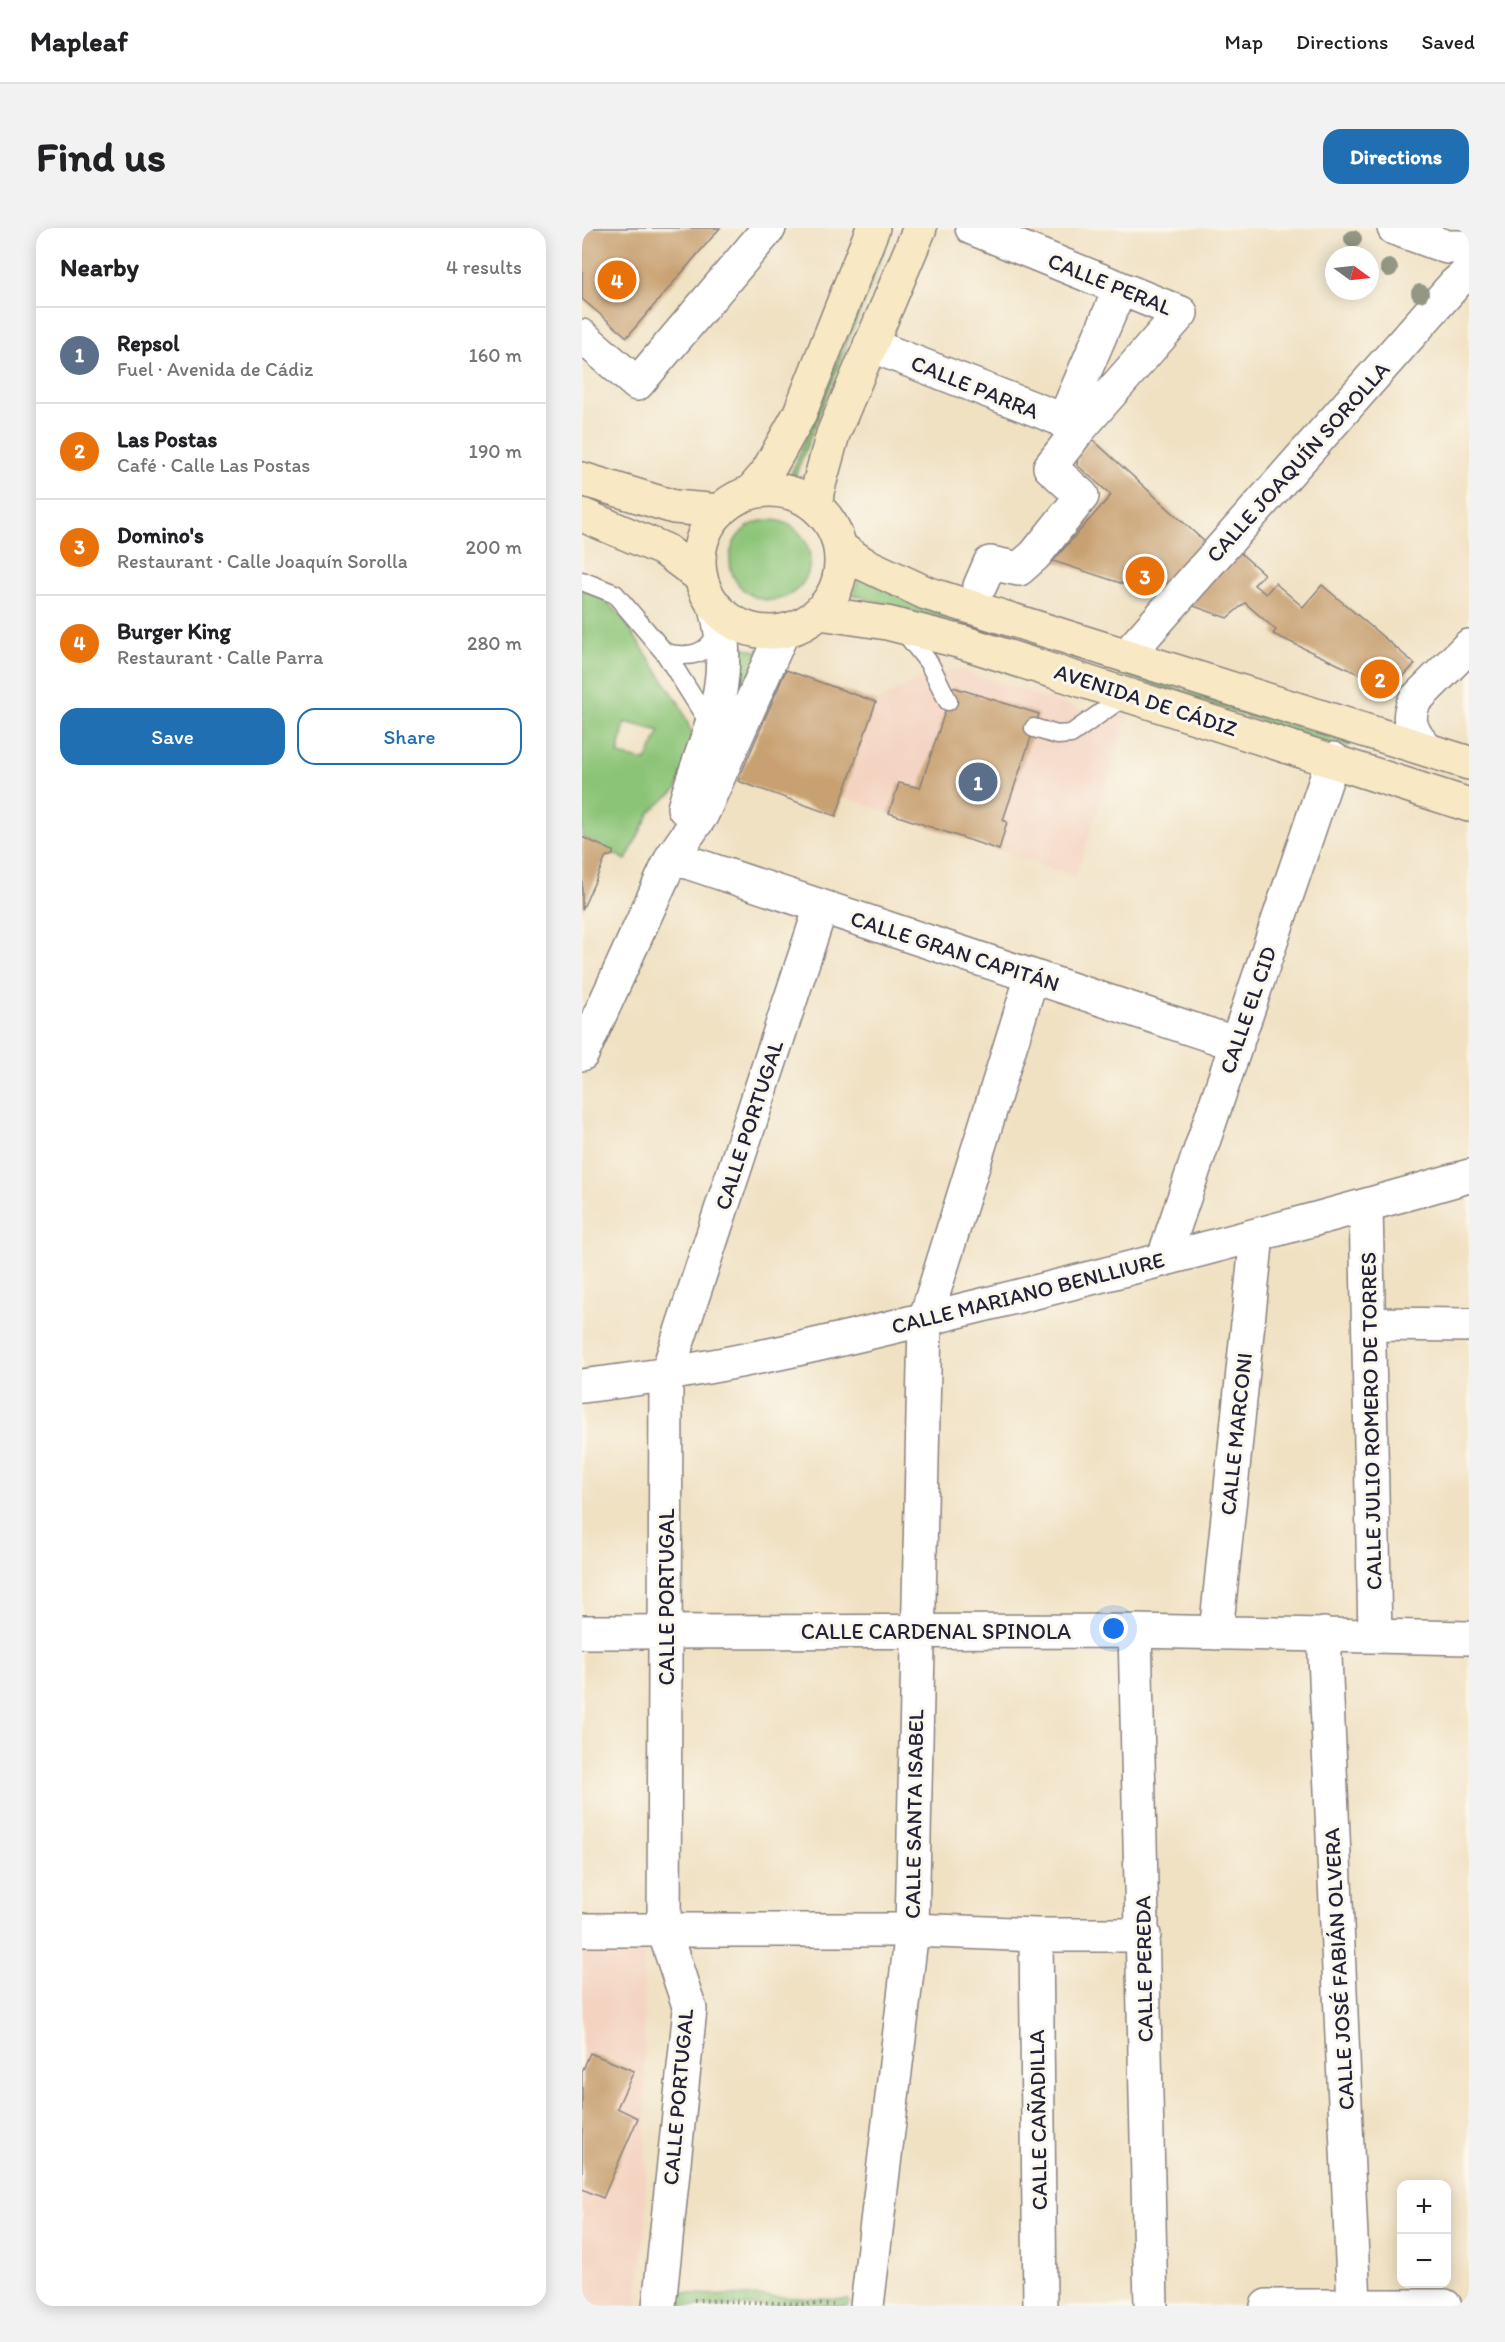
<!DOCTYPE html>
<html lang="en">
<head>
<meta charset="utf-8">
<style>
  :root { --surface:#fff; --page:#f2f2f2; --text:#202124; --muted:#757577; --line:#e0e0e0; --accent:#1f6fb2 }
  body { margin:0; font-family:Itim,sans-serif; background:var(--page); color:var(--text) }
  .controls { position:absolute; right:18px; bottom:18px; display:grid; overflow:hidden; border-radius:12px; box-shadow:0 3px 15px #0003 }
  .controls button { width:54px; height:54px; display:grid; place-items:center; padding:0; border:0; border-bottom:2px solid var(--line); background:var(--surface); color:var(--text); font:30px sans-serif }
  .compass { position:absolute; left:743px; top:18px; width:54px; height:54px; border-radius:50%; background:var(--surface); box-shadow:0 3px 15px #0003; rotate:105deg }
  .you { position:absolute; left:532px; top:1401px; width:21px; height:21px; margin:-15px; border:4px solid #fff; border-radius:50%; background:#1a73e8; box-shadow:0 0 0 9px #1a73e833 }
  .badge { display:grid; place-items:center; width:39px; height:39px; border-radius:50%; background:var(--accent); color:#fff; font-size:20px; font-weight:700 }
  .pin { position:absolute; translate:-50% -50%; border:3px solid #fff; box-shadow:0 2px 6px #0006 }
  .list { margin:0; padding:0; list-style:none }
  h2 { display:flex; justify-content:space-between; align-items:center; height:78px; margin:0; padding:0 24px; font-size:26px }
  h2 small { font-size:20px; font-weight:400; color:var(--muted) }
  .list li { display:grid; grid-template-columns:39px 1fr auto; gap:18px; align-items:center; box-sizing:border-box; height:96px; padding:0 24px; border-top:2px solid var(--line) }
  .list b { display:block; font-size:22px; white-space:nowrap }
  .list p { margin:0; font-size:20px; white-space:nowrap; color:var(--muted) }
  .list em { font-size:20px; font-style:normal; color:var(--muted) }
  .actions { display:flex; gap:12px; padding:18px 24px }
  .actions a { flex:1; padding:14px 0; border:2px solid var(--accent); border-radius:18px; text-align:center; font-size:21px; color:var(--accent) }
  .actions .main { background:var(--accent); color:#fff }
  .map { position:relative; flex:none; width:887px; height:2078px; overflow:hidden; border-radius:18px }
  header { display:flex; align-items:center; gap:36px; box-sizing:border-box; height:84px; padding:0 30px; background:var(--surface); border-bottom:2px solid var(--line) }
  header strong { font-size:28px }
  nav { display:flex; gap:33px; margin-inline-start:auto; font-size:21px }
  .intro { display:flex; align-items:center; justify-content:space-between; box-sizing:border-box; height:144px; padding:0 36px }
  h1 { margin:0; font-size:42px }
  .button { padding:15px 27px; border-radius:18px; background:var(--accent); color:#fff; font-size:21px; font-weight:700 }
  main { display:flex; gap:36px; padding:0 36px }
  aside { flex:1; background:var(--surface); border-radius:18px; box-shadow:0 3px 15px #0003 }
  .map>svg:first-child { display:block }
  .built { fill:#f4d3c1 }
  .grass { fill:#8cc477; stroke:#577359; stroke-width:1.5; fill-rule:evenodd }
  .park { fill:url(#park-dots); stroke:#577359; stroke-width:1.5 }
  .building { fill:#c8a071 }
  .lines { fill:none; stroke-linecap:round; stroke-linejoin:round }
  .lane-casing { stroke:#89827f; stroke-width:21 }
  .street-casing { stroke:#89827f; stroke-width:36 }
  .secondary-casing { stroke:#89827f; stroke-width:36 }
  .path { stroke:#89827f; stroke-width:4; stroke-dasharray:1.5 4.5; stroke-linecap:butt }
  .lane { stroke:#fff; stroke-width:18 }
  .street { stroke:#fff; stroke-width:33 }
  .secondary { stroke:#f8e8c3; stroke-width:33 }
  .tree { fill:#939784 }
  .labels { text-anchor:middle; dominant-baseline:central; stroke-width:6; stroke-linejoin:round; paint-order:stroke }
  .street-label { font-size:22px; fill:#22223b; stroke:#fbf7ec }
</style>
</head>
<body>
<header>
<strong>Mapleaf</strong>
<nav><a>Map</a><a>Directions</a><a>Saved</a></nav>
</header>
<div class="intro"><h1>Find us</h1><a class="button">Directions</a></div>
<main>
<aside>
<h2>Nearby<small>4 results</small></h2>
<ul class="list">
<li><span class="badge" style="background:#5c6f8a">1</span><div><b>Repsol</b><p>Fuel · Avenida de Cádiz</p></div><em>160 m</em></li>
<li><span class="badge" style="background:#e8710a">2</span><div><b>Las Postas</b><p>Café · Calle Las Postas</p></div><em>190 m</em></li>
<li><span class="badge" style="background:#e8710a">3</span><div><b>Domino's</b><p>Restaurant · Calle Joaquín Sorolla</p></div><em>200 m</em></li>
<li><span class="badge" style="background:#e8710a">4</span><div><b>Burger King</b><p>Restaurant · Calle Parra</p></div><em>280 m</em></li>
</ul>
<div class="actions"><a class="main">Save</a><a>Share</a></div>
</aside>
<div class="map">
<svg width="887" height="2078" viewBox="0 0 887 2078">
  <defs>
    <pattern id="park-dots" width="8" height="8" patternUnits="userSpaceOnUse" patternTransform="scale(1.5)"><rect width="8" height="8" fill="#8cc477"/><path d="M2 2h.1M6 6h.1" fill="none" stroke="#78a868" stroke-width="1.8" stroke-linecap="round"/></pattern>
  </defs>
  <rect width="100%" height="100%" fill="#fbf7ec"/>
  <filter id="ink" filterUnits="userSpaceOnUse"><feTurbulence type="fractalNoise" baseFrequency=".0167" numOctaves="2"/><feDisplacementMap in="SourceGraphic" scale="12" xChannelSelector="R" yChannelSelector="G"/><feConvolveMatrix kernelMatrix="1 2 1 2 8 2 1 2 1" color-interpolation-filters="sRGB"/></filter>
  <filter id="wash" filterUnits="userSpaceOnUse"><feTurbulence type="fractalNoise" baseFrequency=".008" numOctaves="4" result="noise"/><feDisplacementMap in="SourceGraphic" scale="24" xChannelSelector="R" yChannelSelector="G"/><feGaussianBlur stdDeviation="1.35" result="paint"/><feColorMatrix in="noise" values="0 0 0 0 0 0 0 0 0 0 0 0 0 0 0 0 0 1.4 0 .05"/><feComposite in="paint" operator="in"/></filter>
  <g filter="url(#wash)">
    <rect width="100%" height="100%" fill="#f0e1c3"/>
    <path class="built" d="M374 441 516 487 548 483 494 649 261 569 294 474 330 455Z
      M0 1717 50 1722 62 1726 64 1991 55 2078H0Z"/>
    <path class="grass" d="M299 21 302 22 213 248 209 246Z
      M148 332a40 40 0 1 1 80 0a40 40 0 1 1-80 0Z
      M277 350 379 393V396L271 367Z
      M0 361 22 371 39 388 97 475 113 512 94 562 68 584 44 632 0 609ZM43 494 78 503 64 533 36 527Z
      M393 397 769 515 763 521 490 430 392 400Z
      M155 417 180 425 151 482Z"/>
    <path class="park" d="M92 2065 267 2072 266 2078H91Z"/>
    <g id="blocks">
      <path class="building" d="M0 0H138L45 109 0 71Z
        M510 211 624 315 578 368 471 333 529 267 495 237 496 227Z
        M655 322 682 346 672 357 684 366 693 355 721 379 740 357 833 436 809 461 691 406 694 402 663 375 645 390 606 376Z
        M204 442 294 474 254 588 156 553Z
        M371 459 457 486 421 592 425 594 417 622 307 585 317 555 338 560Z
        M0 609 31 623V627L24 629 0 682Z
        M8 1825 52 1843 35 1880 56 1890 21 1970 0 1961V1844Z"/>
    </g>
  </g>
  <g filter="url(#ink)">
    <use href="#blocks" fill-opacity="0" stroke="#89827f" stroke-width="1.5"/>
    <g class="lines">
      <defs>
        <path id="lane" d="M0 353 33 366 83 425 129 498
          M321 402 347 435 366 473
          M83 425C107 430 127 428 136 402
          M452 500 475 507 489 506 533 475 549 470"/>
        <path id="street" d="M390 0 599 85 499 199 468 239 500 268 453 327 437 341 408 335 398 358
          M812 0 865 19H887
          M0 108 55 156 187 0
          M288 117 499 199
          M481 194 538 61
          M546 426 873 56 887 44
          M845 521C830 506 823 492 833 472L887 418
          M102 580C123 507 155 459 134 380
          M90 629 655 816
          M0 826 90 629 120 586 201 403
          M784 978 793 1407
          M581 1032 751 531
          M788 1096 887 1097
          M0 1158C141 1142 280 1107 417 1073 575 1034 731 993 887 948
          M553 1403 569 2078
          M0 1404 553 1403 887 1410
          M634 1405 675 1007
          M742 1406 772 2076
          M0 1702H330L454 1707H562
          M454 1707 458 2078
          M77 2078 108 1781 82 1703 84 1149 239 679
          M285 2078 330 1702 343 1092 450 748
          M685 2078H863"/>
        <path id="secondary" d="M0 251 92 279 138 283
          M117 333a71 71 0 1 1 142 0a71 71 0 1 1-142 0Z
          M168 265 184 246 217 187 291 0
          M234 279 235 264 251 206 338 0
          M0 287 83 322 119 349
          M258 320 282 336 344 365 887 535
          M238 385 305 395 380 414 887 577"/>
      </defs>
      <use href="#lane" class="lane-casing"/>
      <use href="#street" class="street-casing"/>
      <use href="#secondary" class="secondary-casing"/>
      <path class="path" d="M112 2072 251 2077"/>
      <use href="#lane" class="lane"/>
      <use href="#street" class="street"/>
      <use href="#secondary" class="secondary"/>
    </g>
    <g class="tree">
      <circle cx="771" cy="11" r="9"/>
      <circle cx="807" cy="40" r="9"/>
      <circle cx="838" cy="65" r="9"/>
    </g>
  </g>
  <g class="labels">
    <g class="street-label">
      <text transform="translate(528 56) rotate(22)">CALLE PERAL</text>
      <text transform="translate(393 159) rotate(22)">CALLE PARRA</text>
      <text transform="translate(716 234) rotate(-48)">CALLE JOAQUÍN SOROLLA</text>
      <text transform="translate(564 472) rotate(18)">AVENIDA DE CÁDIZ</text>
      <text transform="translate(373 723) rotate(18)">CALLE GRAN CAPITÁN</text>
      <text transform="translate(666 782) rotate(-71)">CALLE EL CID</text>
      <text transform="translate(167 897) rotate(-72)">CALLE PORTUGAL</text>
      <text transform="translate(446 1065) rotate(-14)">CALLE MARIANO BENLLIURE</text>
      <text transform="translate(789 1193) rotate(-91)">CALLE JULIO ROMERO DE TORRES</text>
      <text transform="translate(654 1206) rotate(-84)">CALLE MARCONI</text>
      <text transform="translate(84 1369) rotate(-90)">CALLE PORTUGAL</text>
      <text x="354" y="1403">CALLE CARDENAL SPINOLA</text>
      <text transform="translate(332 1586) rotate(-89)">CALLE SANTA ISABEL</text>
      <text transform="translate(562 1741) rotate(-91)">CALLE PEREDA</text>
      <text transform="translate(757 1741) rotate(-93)">CALLE JOSÉ FABIÁN OLVERA</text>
      <text transform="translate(96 1869) rotate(-85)">CALLE PORTUGAL</text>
      <text transform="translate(456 1892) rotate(-91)">CALLE CAÑADILLA</text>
    </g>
  </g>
</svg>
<div class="controls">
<button>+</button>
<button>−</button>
</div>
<svg class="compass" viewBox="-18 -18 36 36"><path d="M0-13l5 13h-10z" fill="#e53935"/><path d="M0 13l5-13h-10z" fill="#757577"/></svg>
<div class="you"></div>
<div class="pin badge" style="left:396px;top:554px;background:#5c6f8a">1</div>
<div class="pin badge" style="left:798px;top:451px;background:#e8710a">2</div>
<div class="pin badge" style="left:563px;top:348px;background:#e8710a">3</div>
<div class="pin badge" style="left:35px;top:52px;background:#e8710a">4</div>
</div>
</main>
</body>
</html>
